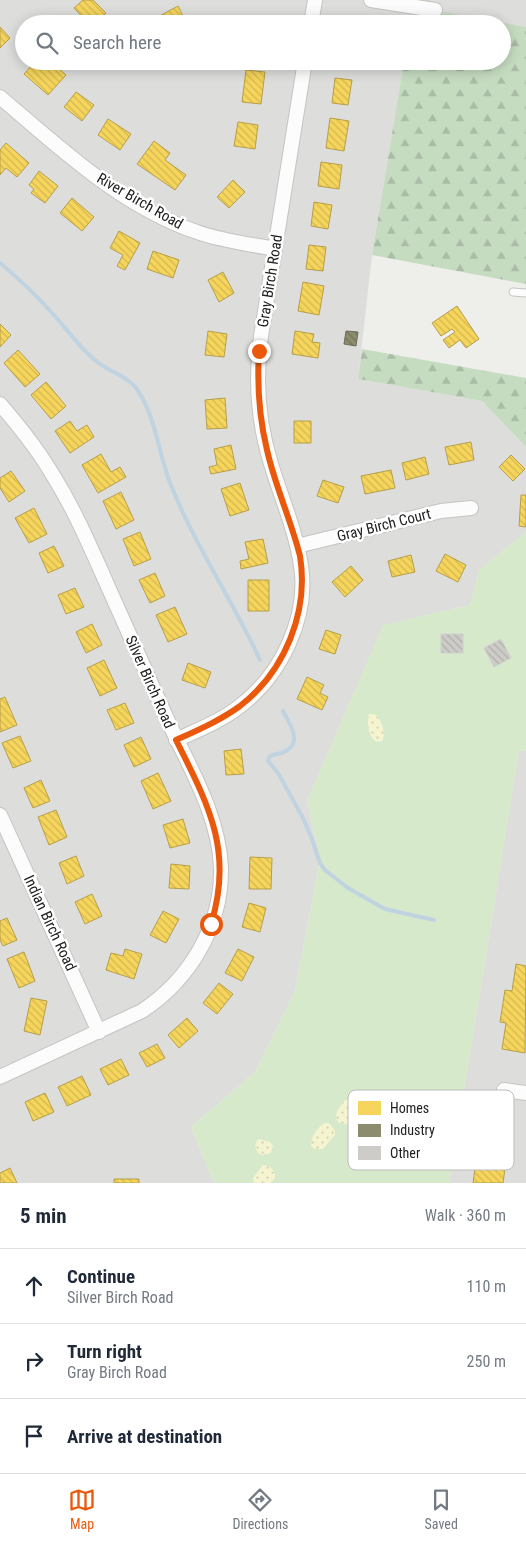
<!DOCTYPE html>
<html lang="en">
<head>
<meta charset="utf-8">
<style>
  :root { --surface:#fff; --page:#f6f6f7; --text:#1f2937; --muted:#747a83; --line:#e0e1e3; --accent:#ea580c }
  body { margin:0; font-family:"Roboto Condensed",sans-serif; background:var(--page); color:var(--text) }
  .stop { position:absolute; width:15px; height:15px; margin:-11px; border:4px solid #ea580c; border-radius:50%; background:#fff }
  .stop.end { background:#ea580c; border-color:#fff; box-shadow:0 1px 5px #0008 }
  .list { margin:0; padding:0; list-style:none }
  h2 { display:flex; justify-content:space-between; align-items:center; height:65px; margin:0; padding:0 20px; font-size:21px }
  h2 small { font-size:16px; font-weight:400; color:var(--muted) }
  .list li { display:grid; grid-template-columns:32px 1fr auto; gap:15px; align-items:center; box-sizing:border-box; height:75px; padding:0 20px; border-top:1px solid var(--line) }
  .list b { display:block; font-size:19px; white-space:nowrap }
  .list p { margin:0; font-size:16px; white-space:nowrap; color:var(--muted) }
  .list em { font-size:16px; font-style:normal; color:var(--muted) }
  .icon { flex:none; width:28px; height:28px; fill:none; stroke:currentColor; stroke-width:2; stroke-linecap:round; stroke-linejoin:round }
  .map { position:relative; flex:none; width:526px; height:1183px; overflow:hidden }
  .search { position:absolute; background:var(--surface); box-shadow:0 2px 12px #0003; left:15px; right:15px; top:15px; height:55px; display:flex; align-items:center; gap:12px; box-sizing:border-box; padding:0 18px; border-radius:28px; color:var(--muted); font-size:19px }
  .sheet { height:290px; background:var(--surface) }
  nav { display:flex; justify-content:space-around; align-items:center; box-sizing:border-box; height:70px; border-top:1px solid var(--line); background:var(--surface); font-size:14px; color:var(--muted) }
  nav a { display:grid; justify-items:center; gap:2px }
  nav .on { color:var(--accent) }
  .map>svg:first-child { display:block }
  .residential { fill:#dddddb }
  .grass { fill:#d6eacb }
  .forest { fill:url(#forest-firs) }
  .sand { fill:url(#sand-dots) }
  .homes { fill:url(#homes-back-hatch); stroke:#b69f4a }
  .industry { fill:url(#industry-back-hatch); stroke:#6c6c57 }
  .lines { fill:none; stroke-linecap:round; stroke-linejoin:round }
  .stream { stroke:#bfd3e0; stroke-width:4 }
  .building { fill:url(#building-back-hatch); stroke:#d1d0cb }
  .lane-casing { stroke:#c4c4c2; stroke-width:9 }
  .street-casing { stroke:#c4c4c2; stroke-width:16 }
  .lane { stroke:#fcfcfc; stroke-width:7 }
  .street { stroke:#fcfcfc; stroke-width:14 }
  .route { stroke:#ea580c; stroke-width:6 }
  .labels { text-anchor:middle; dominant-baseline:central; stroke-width:5; stroke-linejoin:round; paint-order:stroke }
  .street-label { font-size:15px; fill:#212121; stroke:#fff }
  .key { fill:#fff; stroke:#bcbcbc; stroke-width:1 }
  .key-label { font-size:14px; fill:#212121 }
</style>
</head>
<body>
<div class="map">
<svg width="526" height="1183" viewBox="0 0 526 1183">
  <defs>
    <pattern id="forest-firs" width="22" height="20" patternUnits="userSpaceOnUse" patternTransform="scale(1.25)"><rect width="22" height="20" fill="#c6dcc1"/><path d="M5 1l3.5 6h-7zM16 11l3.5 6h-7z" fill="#aabca6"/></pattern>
    <pattern id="sand-dots" width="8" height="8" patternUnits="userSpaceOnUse" patternTransform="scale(1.25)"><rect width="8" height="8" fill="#f5f4d1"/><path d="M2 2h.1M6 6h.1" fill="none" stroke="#d2d1b3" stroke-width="1.8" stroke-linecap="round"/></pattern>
    <pattern id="homes-back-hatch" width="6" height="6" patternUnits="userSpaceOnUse" patternTransform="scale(1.25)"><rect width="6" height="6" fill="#f6d55c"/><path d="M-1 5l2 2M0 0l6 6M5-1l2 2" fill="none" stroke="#d3b750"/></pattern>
    <pattern id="industry-back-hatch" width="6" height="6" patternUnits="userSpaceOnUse" patternTransform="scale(1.25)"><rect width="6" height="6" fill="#8c8c6e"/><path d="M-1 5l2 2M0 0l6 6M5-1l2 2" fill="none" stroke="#72725a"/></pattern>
    <pattern id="building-back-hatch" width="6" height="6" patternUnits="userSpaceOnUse" patternTransform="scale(1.25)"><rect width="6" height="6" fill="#cdccc9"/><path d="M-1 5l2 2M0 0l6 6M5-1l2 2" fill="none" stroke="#b0afac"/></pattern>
  </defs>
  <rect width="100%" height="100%" fill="#eeeeea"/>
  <path class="residential" d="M0 0H526V27L412 10 410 24H24V61H404L372 255 358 379 482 401 526 447V532L479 570 470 605 383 626 307 801 320 859 295 991 255 1072 191 1127 214 1183H0Z
    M519 750 526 751V1183H449Z"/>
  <path class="grass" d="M526 532V751L519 750 449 1183H214L191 1127 255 1072 295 991 320 859 307 801 383 625 470 605 479 570Z"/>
  <path class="forest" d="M414 0H430L429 9 526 27V284L372 255 404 61H502V24H410Z
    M362 349 526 378V447L482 401 358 379Z"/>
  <path class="sand" d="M369 714H375C382 721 385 730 383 740L380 742 375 741C369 736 366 722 369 714Z
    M345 1100H349L359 1104 360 1114C357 1117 351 1123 347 1124 341 1125 335 1121 336 1115 337 1110 342 1104 345 1100Z
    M325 1123H329L335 1131V1135L323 1149H314L311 1146C311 1137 317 1127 325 1123Z
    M259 1139 270 1142 273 1146 271 1153 262 1155 258 1153 255 1146 257 1141Z
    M263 1165C271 1166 275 1170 275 1178L271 1183H254L253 1178Z"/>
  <path class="homes" d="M83 0H93L106 13 95 24H89L74 8Z
    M178 6 187 24H145Z
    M0 27 10 38 0 48Z
    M36 61 40 64 42 61H50L66 75 48 95 24 74Z
    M246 70 265 72 261 104 242 102Z
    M335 78 352 80 348 105 332 103Z
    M76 92 94 105 82 121 64 107Z
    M330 118 349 121 344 151 326 148Z
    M108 119 131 134 120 150 98 135Z
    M238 122 258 125 255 149 234 146Z
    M154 141 170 153 165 160 186 175 175 190 137 164Z
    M6 143 29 163 17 177 6 168 0 175V150Z
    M321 162 342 165 339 189 318 186Z
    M39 171 58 186 45 203 31 193 34 189 29 185Z
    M233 180 245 192 229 208 217 197Z
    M72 198 94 217 82 231 60 213Z
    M314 202 332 205 328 229 311 226Z
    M119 231 140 243 125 270 117 266 123 255 110 248Z
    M309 245 326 247 323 271 306 269Z
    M153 251 179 260 173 278 147 269Z
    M223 272 234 293 219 302 208 280Z
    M303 282 324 286 319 315 298 311Z
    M457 306 479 339 466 348 460 340 449 348 443 340 455 332 452 329 441 336 432 323Z
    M0 324 11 335 0 347Z
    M208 331 227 334 224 357 205 355Z
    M295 331 314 334 312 342 320 343 318 358 292 354Z
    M18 350 40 374 25 387 4 363Z
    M46 382 66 406 51 419 31 395Z
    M225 398 227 428 207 429 205 400Z
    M70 421 77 431 87 425 94 437 70 453 55 431Z
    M294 421H311V443H294Z
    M471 442 474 460 449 465 445 447Z
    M231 445 236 469 211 474 209 467 217 465 214 449Z
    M101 454 111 472 120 467 126 477 98 493 82 465Z
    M511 455 525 469 513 481 499 467Z
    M425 457 429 474 406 480 402 463Z
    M391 470 395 488 365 494 361 476Z
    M11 471 25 491 9 502 0 488V478Z
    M323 480 344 487 338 503 317 496Z
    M240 483 249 510 230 516 221 489Z
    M121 492 134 520 116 529 103 501Z
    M521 495H526V527L519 526Z
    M34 508 47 534 29 543 15 518Z
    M140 532 151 559 134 566 123 539Z
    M263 539 268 563 241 569 240 561 249 559 245 542Z
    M54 546 64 566 48 573 39 553Z
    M445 554 466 565 458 582 436 571Z
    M411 555 415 572 392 577 388 561Z
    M351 566 363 580 345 597 332 582Z
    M155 573 165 596 150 603 139 580Z
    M248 580H269V611H248Z
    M75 588 84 607 66 614 58 595Z
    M175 607 187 634 168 642 156 615Z
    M92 624 102 645 86 653 76 632Z
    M326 630 341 635 335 654 319 649Z
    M104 660 117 688 100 696 87 668Z
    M188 663 211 672 205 688 182 680Z
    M307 677 324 685 320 693 328 697 322 710 297 699Z
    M5 697 17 725 0 732V699Z
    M125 703 134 723 116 730 107 710Z
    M20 736 31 761 13 768 2 743Z
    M141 737 151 759 134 767 124 745Z
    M241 749 244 774 226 775 224 751Z
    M158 773 171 801 153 809 141 781Z
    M41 780 50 801 33 808 24 788Z
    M56 810 67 837 49 845 38 817Z
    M183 819 190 843 170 848 163 825Z
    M76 856 84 876 67 884 59 863Z
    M250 857 272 858 271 889H249Z
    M171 864 190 866 189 889 169 888Z
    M92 894 102 916 85 924 75 902Z
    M249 903 266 908 260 932 242 927Z
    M163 911 179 919 166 943 150 935Z
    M7 918 17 940 3 946 0 940V921Z
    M125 949 142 954 134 979 106 970 111 953 123 956Z
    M238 949 254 957 242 981 225 973Z
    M24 952 35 981 19 988 7 959Z
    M516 964 526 966 525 1053 502 1049 506 1023 500 1022 505 990 512 991Z
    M219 983 233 994 217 1014 203 1003Z
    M31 998 47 1001 40 1035 24 1031Z
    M187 1018 198 1031 179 1048 168 1035Z
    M157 1044 165 1058 147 1067 139 1053Z
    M121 1059 129 1075 108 1085 100 1069Z
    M82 1076 91 1095 67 1106 58 1087Z
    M45 1093 54 1112 33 1121 25 1102Z
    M488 1129 510 1132 503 1183H473L477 1154H484Z
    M10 1168 17 1183H0V1173Z
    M114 1179H139V1183H114Z"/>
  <path class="industry" d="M346 331 358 332 356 346 344 344Z"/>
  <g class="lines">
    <path class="stream" d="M0 263C18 278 36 295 52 313 66 328 79 347 95 360 108 372 125 374 136 388 155 414 158 450 169 480 193 543 232 599 260 660
      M283 711C289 723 304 743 284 752 279 755 274 753 269 757L268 761 278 773 303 818 312 839 320 863 325 870 348 888 385 909 434 920"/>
  </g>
  <path class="building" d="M441 634H463V653H441Z
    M501 639 511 658 494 667 484 648Z"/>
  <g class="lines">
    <defs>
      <path id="lane" d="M513 292 526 293"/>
      <path id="street" d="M371 0 435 10
        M311 24 315 0
        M0 97C60 148 121 206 197 232 222 241 249 244 275 249
        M0 404C20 427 39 451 54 477 75 511 90 546 106 582 125 625 144 667 163 710 185 760 219 812 221 868 222 927 189 980 142 1011L0 1077
        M297 546 441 511 471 508
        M176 740C198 730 221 721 240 706 281 675 309 617 301 566 296 531 281 497 271 464 258 422 255 379 261 336L305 61
        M0 815 99 1032
        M504 1090 526 1093"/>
    </defs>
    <use href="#lane" class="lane-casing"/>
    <use href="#street" class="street-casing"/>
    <use href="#lane" class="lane"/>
    <use href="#street" class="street"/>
  </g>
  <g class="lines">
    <path class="route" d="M211 924C234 851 208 804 176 740 198 730 221 720 240 706 285 671 309 612 300 556 291 520 275 486 267 450 259 417 257 384 259 351"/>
  </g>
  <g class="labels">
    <g class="street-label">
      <text transform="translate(140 201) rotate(30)">River Birch Road</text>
      <text transform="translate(270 281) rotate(-81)">Gray Birch Road</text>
      <text transform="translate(384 525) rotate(-14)">Gray Birch Court</text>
      <text transform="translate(150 682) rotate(66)">Silver Birch Road</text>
      <text transform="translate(50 923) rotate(65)">Indian Birch Road</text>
    </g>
  </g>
  <rect x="348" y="1090" width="166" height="80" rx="8" class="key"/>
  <rect x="358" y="1101" width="23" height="14" fill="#f6d55c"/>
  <rect x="358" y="1124" width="23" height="13" fill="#8c8c6e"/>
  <rect x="358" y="1146" width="23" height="14" fill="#cdccc9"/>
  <g class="key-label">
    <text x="390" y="1113">Homes</text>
    <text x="390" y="1135">Industry</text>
    <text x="390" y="1158">Other</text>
  </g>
</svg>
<div class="stop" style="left:211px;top:924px"></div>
<div class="stop end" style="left:259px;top:351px"></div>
<div class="search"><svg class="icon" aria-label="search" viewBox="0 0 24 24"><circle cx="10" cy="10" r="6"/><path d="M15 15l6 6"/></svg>Search here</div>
</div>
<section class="sheet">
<h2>5 min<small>Walk · 360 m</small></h2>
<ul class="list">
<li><svg class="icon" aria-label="ahead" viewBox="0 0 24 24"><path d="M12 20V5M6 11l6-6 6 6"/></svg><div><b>Continue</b><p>Silver Birch Road</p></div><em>110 m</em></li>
<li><svg class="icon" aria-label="right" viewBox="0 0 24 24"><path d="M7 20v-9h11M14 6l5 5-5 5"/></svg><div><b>Turn right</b><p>Gray Birch Road</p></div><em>250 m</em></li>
<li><svg class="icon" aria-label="arrive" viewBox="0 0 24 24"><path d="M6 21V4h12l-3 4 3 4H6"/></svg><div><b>Arrive at destination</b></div></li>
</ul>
</section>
<nav>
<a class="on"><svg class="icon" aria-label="map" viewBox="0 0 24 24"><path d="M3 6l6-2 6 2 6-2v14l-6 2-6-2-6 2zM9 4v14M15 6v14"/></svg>Map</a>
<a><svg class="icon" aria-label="directions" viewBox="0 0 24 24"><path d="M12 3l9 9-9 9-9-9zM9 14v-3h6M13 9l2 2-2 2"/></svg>Directions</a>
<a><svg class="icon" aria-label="saved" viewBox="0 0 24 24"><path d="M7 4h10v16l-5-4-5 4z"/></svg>Saved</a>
</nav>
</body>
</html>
